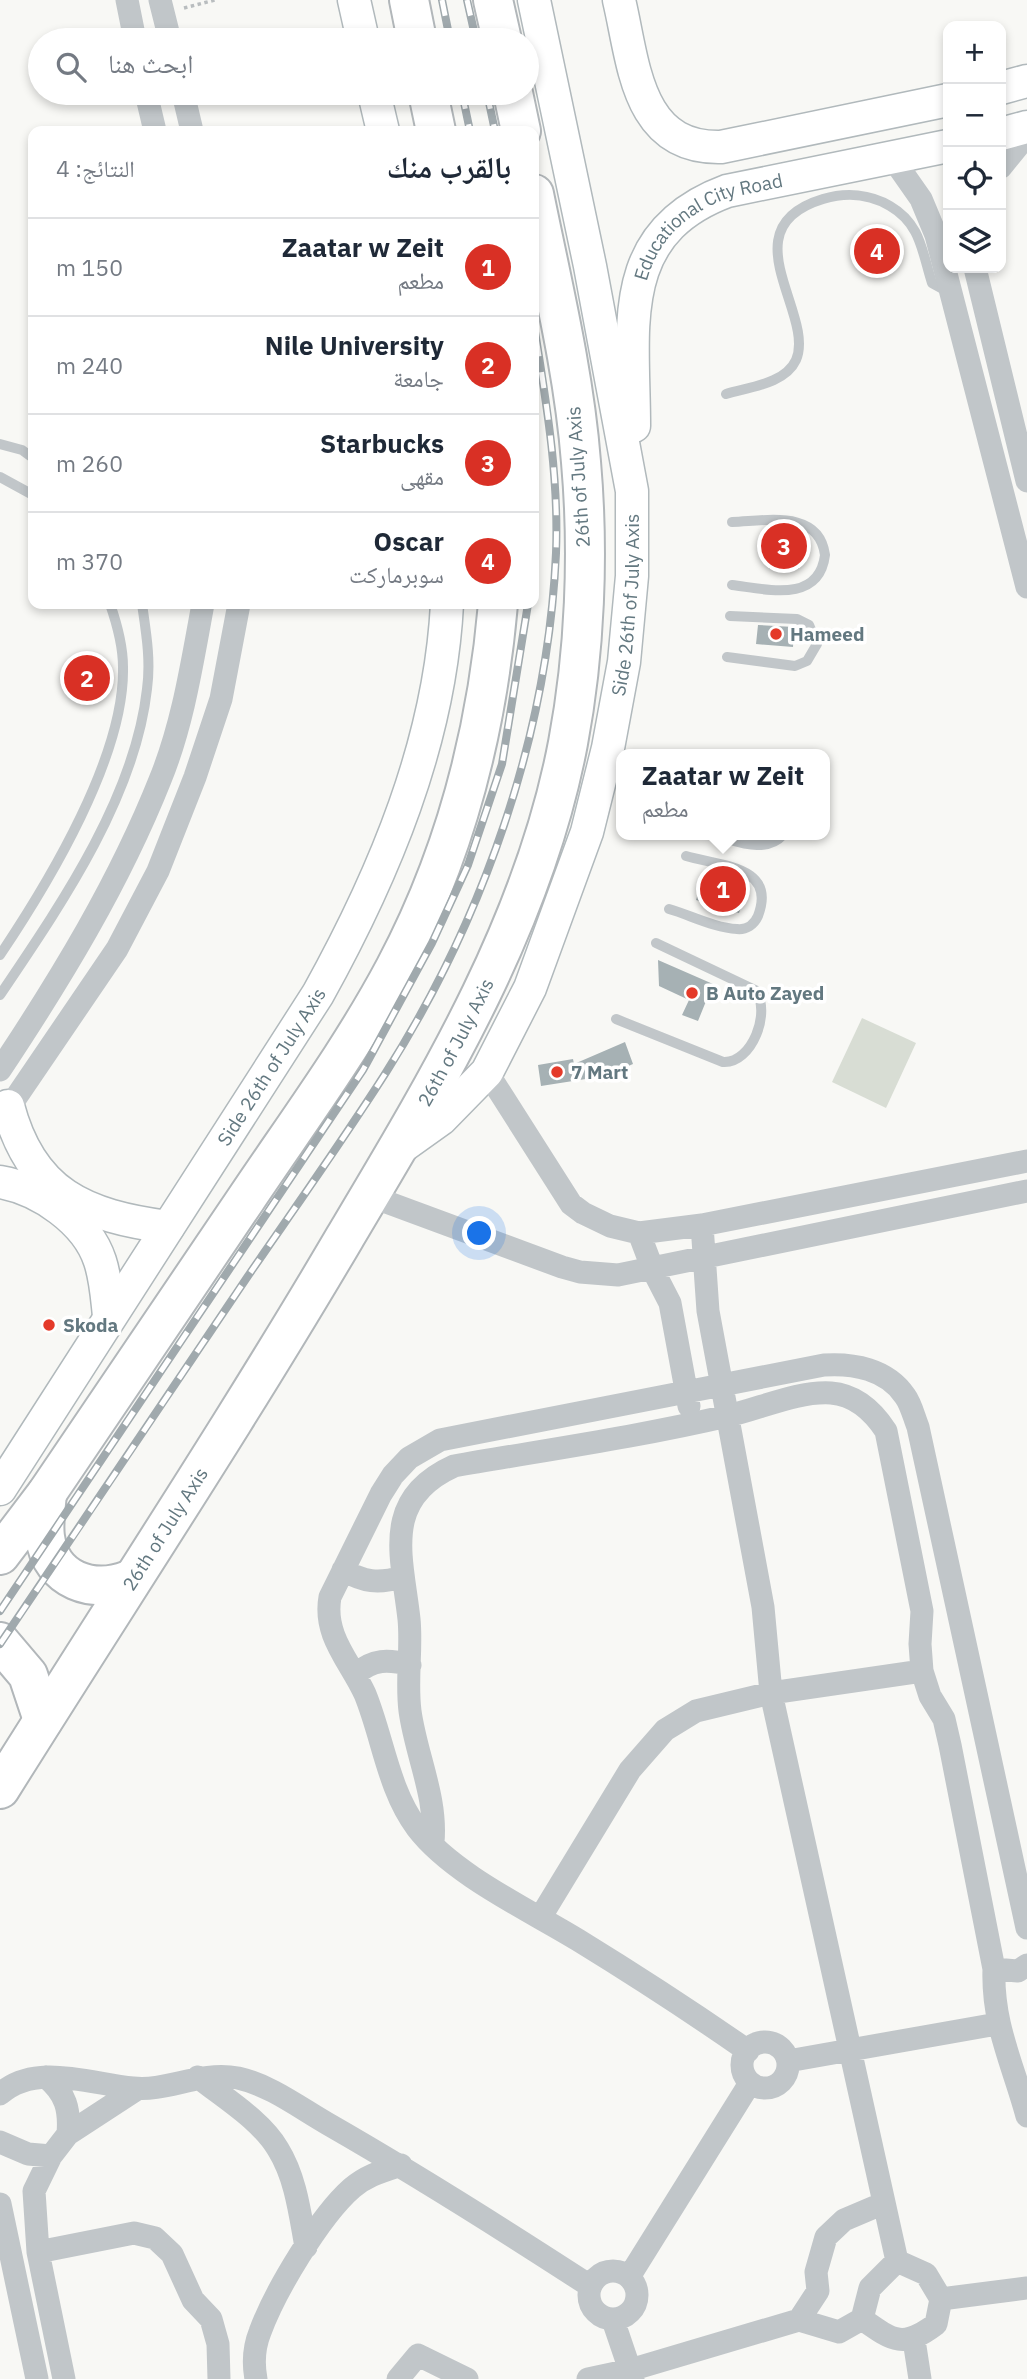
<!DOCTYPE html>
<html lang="ar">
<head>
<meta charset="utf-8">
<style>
  :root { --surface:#fff; --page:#f6f6f7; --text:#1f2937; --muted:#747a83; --line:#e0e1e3; --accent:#d93025 }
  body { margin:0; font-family:"IBM Plex Sans","Noto Naskh Arabic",sans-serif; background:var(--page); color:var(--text); direction:rtl }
  .controls { position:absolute; right:21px; top:21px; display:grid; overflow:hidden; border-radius:14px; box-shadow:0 4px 10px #0003 }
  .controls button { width:63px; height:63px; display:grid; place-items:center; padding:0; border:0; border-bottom:2px solid var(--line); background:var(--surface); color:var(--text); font:35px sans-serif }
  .you { position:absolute; left:480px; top:1234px; width:24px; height:24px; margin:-18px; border:5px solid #fff; border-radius:50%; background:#1a73e8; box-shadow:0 0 0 10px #1a73e833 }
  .badge { display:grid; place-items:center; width:46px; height:46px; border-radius:50%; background:var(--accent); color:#fff; font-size:23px; font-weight:700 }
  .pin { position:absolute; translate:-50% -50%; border:4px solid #fff; box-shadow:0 2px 7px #0006 }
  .popup { position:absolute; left:616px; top:749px; width:214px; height:91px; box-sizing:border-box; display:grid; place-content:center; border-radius:14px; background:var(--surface); filter:drop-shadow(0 2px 5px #0005); font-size:23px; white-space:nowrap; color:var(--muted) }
  .popup b { font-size:26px; color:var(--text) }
  .popup::after { content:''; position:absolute; left:50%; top:100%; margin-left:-14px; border:14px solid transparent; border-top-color:var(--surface) }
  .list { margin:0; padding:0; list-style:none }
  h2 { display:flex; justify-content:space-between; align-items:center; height:91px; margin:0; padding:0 28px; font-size:30px }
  h2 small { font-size:23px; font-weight:400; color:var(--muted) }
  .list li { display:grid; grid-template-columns:46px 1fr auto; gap:21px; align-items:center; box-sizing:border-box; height:98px; padding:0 28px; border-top:2px solid var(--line) }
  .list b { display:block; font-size:26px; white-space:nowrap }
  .list p { margin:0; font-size:23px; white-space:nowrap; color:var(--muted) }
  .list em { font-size:23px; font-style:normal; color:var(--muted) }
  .icon { flex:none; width:38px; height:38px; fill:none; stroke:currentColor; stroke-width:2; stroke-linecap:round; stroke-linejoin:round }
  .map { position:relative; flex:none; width:1027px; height:2379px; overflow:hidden; direction:ltr }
  .search { position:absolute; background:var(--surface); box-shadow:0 4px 10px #0003; left:28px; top:28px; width:511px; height:77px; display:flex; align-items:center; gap:18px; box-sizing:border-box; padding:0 24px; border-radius:38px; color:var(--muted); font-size:26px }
  .panel { position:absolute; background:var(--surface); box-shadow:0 4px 10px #0003; left:28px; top:126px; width:511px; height:483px; border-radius:14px; direction:rtl }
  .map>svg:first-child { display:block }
  .green { fill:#d8ddd4 }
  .building { fill:#a6b1b4 }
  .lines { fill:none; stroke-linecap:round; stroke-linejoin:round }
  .secondary-casing { stroke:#b1b9bc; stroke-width:35 }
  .highway-casing { stroke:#b2b7ba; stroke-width:42 }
  .path { stroke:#b9bdbf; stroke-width:3.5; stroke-dasharray:3.5 3.5; stroke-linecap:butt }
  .lane { stroke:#c1c6c9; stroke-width:10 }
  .street { stroke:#c1c6c9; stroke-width:23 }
  .secondary { stroke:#fff; stroke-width:32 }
  .highway { stroke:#fff; stroke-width:38 }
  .rail-casing { stroke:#a0a9ad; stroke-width:8 }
  .rail { stroke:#fff; stroke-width:5; stroke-dasharray:16; stroke-linecap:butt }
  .poi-dot { fill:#e43a29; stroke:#fff; stroke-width:2.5 }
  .labels { text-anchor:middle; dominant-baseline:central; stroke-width:7; stroke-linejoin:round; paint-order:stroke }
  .street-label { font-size:19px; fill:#637880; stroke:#fff }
  .poi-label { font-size:19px; font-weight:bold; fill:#637880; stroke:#fff; text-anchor:start }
</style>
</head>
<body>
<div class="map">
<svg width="1027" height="2379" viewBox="0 0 1027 2379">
  <rect width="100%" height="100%" fill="#f8f8f5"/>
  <path class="green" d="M862 1018 916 1043 886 1108 832 1082Z"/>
  <path class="building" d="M770 528 799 532V569H769Z
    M758 625 794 627 793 647 756 644Z
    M706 869 739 878 748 885 739 913 696 900Z
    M658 960 713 984 698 1021 682 1015 689 1000 659 986Z
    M625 1042 633 1064 605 1076 541 1086 538 1065 573 1059 574 1064Z"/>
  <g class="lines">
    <defs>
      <g id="secondary">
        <path d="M354 0 363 40"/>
        <path d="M619 0C634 63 636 149 721 147L948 100"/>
        <path d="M1001 88 1027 81"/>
        <path d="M374 93 383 131"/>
        <path d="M1001 134 1027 127"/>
        <path id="s1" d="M634 426C634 327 614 233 727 191L948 146"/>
        <path d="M8 1106C31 1194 85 1216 168 1227"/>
        <path id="s2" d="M399 1149 441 1119 487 1072 530 988 587 832 608 748 624 662 632 576V491L590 266 534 0"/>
        <path d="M0 1182C40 1189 87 1221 100 1261 106 1279 107 1298 109 1316"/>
        <path id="s3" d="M0 1489 318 994C384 875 440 742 447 604"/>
      </g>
      <g id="highway">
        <path d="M409 0 417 40"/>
        <path d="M493 0 502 40"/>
        <path d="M428 93 436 131"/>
        <path d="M513 93 521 131"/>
        <path d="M47 1493C46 1507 43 1523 45 1537 51 1581 93 1594 129 1580"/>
        <path d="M0 1555 47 1493C113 1395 179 1297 246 1199 297 1123 352 1049 395 968 455 855 487 730 498 604"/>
        <path d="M0 1642 28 1675 43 1720"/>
        <path id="s4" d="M0 1789C115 1605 235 1424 345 1237 438 1081 534 923 568 743 585 653 589 553 581 462 574 372 552 283 534 194"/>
      </g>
    </defs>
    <use href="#secondary" class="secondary-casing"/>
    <use href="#highway" class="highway-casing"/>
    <path class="path" d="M184 8 215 0"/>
    <path class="lane" d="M726 394C749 387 785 384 796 360 816 314 727 228 823 199 846 192 870 194 890 206 921 224 922 252 932 283L943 289 949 288
      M0 444 22 450 33 458
      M0 477 33 495
      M732 585C766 589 819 604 825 555 819 509 766 521 732 522
      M727 657 795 666 807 661 817 644 809 625 797 619 730 616
      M712 835C735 840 765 855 783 835
      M669 909C690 915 715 928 737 929 746 930 754 925 758 916 777 866 721 866 686 856
      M0 955C49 882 125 756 123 667 123 645 117 624 110 604
      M0 995C60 906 135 798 147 689 151 660 146 632 142 604
      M616 1019 723 1062C752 1064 772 1011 755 990L656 943"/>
    <path class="street" d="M127 0 135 40
      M160 0 170 40
      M146 93 155 131
      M183 93 192 131
      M893 159 921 199 936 235 1027 587
      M1001 167 1027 135
      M975 268 1027 481
      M0 1070C61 978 119 883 160 780 183 724 192 663 203 604
      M487 1072 571 1204 583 1213 610 1226 639 1233 702 1225 1027 1161
      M2 1118 117 949 158 871 195 777 221 699 239 604
      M370 1196 562 1267 580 1272 618 1275 1027 1191
      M702 1225 708 1311 763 1607 771 1693 897 2261
      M639 1233 653 1270 670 1303 689 1406
      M343 1570C364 1582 378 1584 402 1577
      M356 1674C373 1659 388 1659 410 1665
      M433 1842C437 1797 416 1755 410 1711 406 1680 412 1649 409 1619 402 1556 381 1499 454 1466 545 1450 637 1437 727 1416 760 1409 796 1391 831 1393 856 1395 873 1411 886 1431L922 1611 920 1644 922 1671 930 1696 944 1719 950 1745 994 1969C992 2024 1013 2064 1027 2116
      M540 1918 630 1770 665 1730 696 1711 771 1693 922 1671
      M994 1969 1018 1971 1027 1965
      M742 2065a23 23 0 1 1 46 0a23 23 0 1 1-46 0Z
      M748 2051C692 2012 635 1975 578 1940 529 1910 452 1874 417 1828 388 1789 383 1738 365 1694 350 1661 323 1636 330 1597L381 1494 393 1475 409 1458 440 1440 824 1365C853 1363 887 1369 905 1396 911 1404 914 1417 918 1427L1027 1928
      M788 2061 997 2024
      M46 2077C66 2094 70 2109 68 2134
      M198 2077C224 2098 261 2120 278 2149 296 2178 300 2214 306 2247
      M0 2094C36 2062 90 2084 133 2088 167 2092 199 2071 238 2078 270 2085 300 2108 328 2124 417 2175 504 2230 590 2286
      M0 2142 28 2154 51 2156
      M0 2204 37 2379
      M38 2252 134 2233 155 2238 172 2254 193 2300 211 2319 218 2344 219 2379
      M897 2261 926 2274 941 2299 936 2324C903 2349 893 2341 862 2319L870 2288Z
      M589 2295a24 24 0 1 1 48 0a24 24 0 1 1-48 0Z
      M629 2277 750 2083
      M941 2299 1027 2288
      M613 2320 633 2379
      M799 2320 818 2291 816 2272 826 2237 844 2220 884 2203
      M914 2340 920 2379
      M64 2379 38 2252 34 2191 51 2156 68 2134 137 2089
      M256 2379C253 2363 254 2347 260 2332 275 2291 320 2216 352 2188 367 2175 383 2171 401 2165
      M398 2379 418 2355 467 2379
      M588 2379 630 2370 799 2320 839 2332 862 2319"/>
    <use href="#secondary" class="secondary"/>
    <use href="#highway" class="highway"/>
    <defs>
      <path id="rail" d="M442 0 450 40
        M467 0 476 40
        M462 93 470 131
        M487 93 495 131
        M0 1611 363 1070 432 943 468 865 502 764 528 604
        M0 1644C83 1522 165 1399 248 1276 294 1209 341 1143 385 1074 483 920 548 736 556 553 559 476 546 401 534 325"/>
    </defs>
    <use href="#rail" class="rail-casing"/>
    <use href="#rail" class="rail"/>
  </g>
  <g class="poi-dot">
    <circle cx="776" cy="634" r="7"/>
    <circle cx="692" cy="993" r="7"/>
    <circle cx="557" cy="1072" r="7"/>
    <circle cx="49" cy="1325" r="7"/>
  </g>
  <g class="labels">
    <g class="street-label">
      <text stroke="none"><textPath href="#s1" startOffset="240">Educational City Road</textPath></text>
      <text transform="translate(578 477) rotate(-94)">26th of July Axis</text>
      <text stroke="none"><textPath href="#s2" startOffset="609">Side 26th of July Axis</textPath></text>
      <text stroke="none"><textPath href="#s4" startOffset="875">26th of July Axis</textPath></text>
      <text stroke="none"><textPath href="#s3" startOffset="502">Side 26th of July Axis</textPath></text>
      <text stroke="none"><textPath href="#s4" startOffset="308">26th of July Axis</textPath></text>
    </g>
    <g class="poi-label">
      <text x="790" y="634">Hameed</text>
      <text x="706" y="993">B Auto Zayed</text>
      <text x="571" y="1072">7 Mart</text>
      <text x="63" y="1325">Skoda</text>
    </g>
  </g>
</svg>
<div class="controls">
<button>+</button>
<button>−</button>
<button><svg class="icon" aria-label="locate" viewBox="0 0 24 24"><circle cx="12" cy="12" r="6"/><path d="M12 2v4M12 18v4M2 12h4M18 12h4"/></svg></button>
<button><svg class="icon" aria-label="layers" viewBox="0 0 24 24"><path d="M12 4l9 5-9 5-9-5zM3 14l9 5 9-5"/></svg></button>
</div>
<div class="you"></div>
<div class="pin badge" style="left:723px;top:889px">1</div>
<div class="popup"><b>Zaatar w Zeit</b>مطعم</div>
<div class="pin badge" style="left:87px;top:678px">2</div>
<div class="pin badge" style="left:784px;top:546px">3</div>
<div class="pin badge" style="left:877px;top:251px">4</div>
<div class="search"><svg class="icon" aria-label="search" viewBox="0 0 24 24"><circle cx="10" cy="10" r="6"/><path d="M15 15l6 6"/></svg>ابحث هنا</div>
<section class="panel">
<h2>بالقرب منك<small>النتائج: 4</small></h2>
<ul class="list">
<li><span class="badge">1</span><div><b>Zaatar w Zeit</b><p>مطعم</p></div><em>150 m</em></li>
<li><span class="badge">2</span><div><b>Nile University</b><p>جامعة</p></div><em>240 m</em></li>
<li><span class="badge">3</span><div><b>Starbucks</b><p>مقهى</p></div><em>260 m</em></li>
<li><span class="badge">4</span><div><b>Oscar</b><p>سوبرماركت</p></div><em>370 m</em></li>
</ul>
</section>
</div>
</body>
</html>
